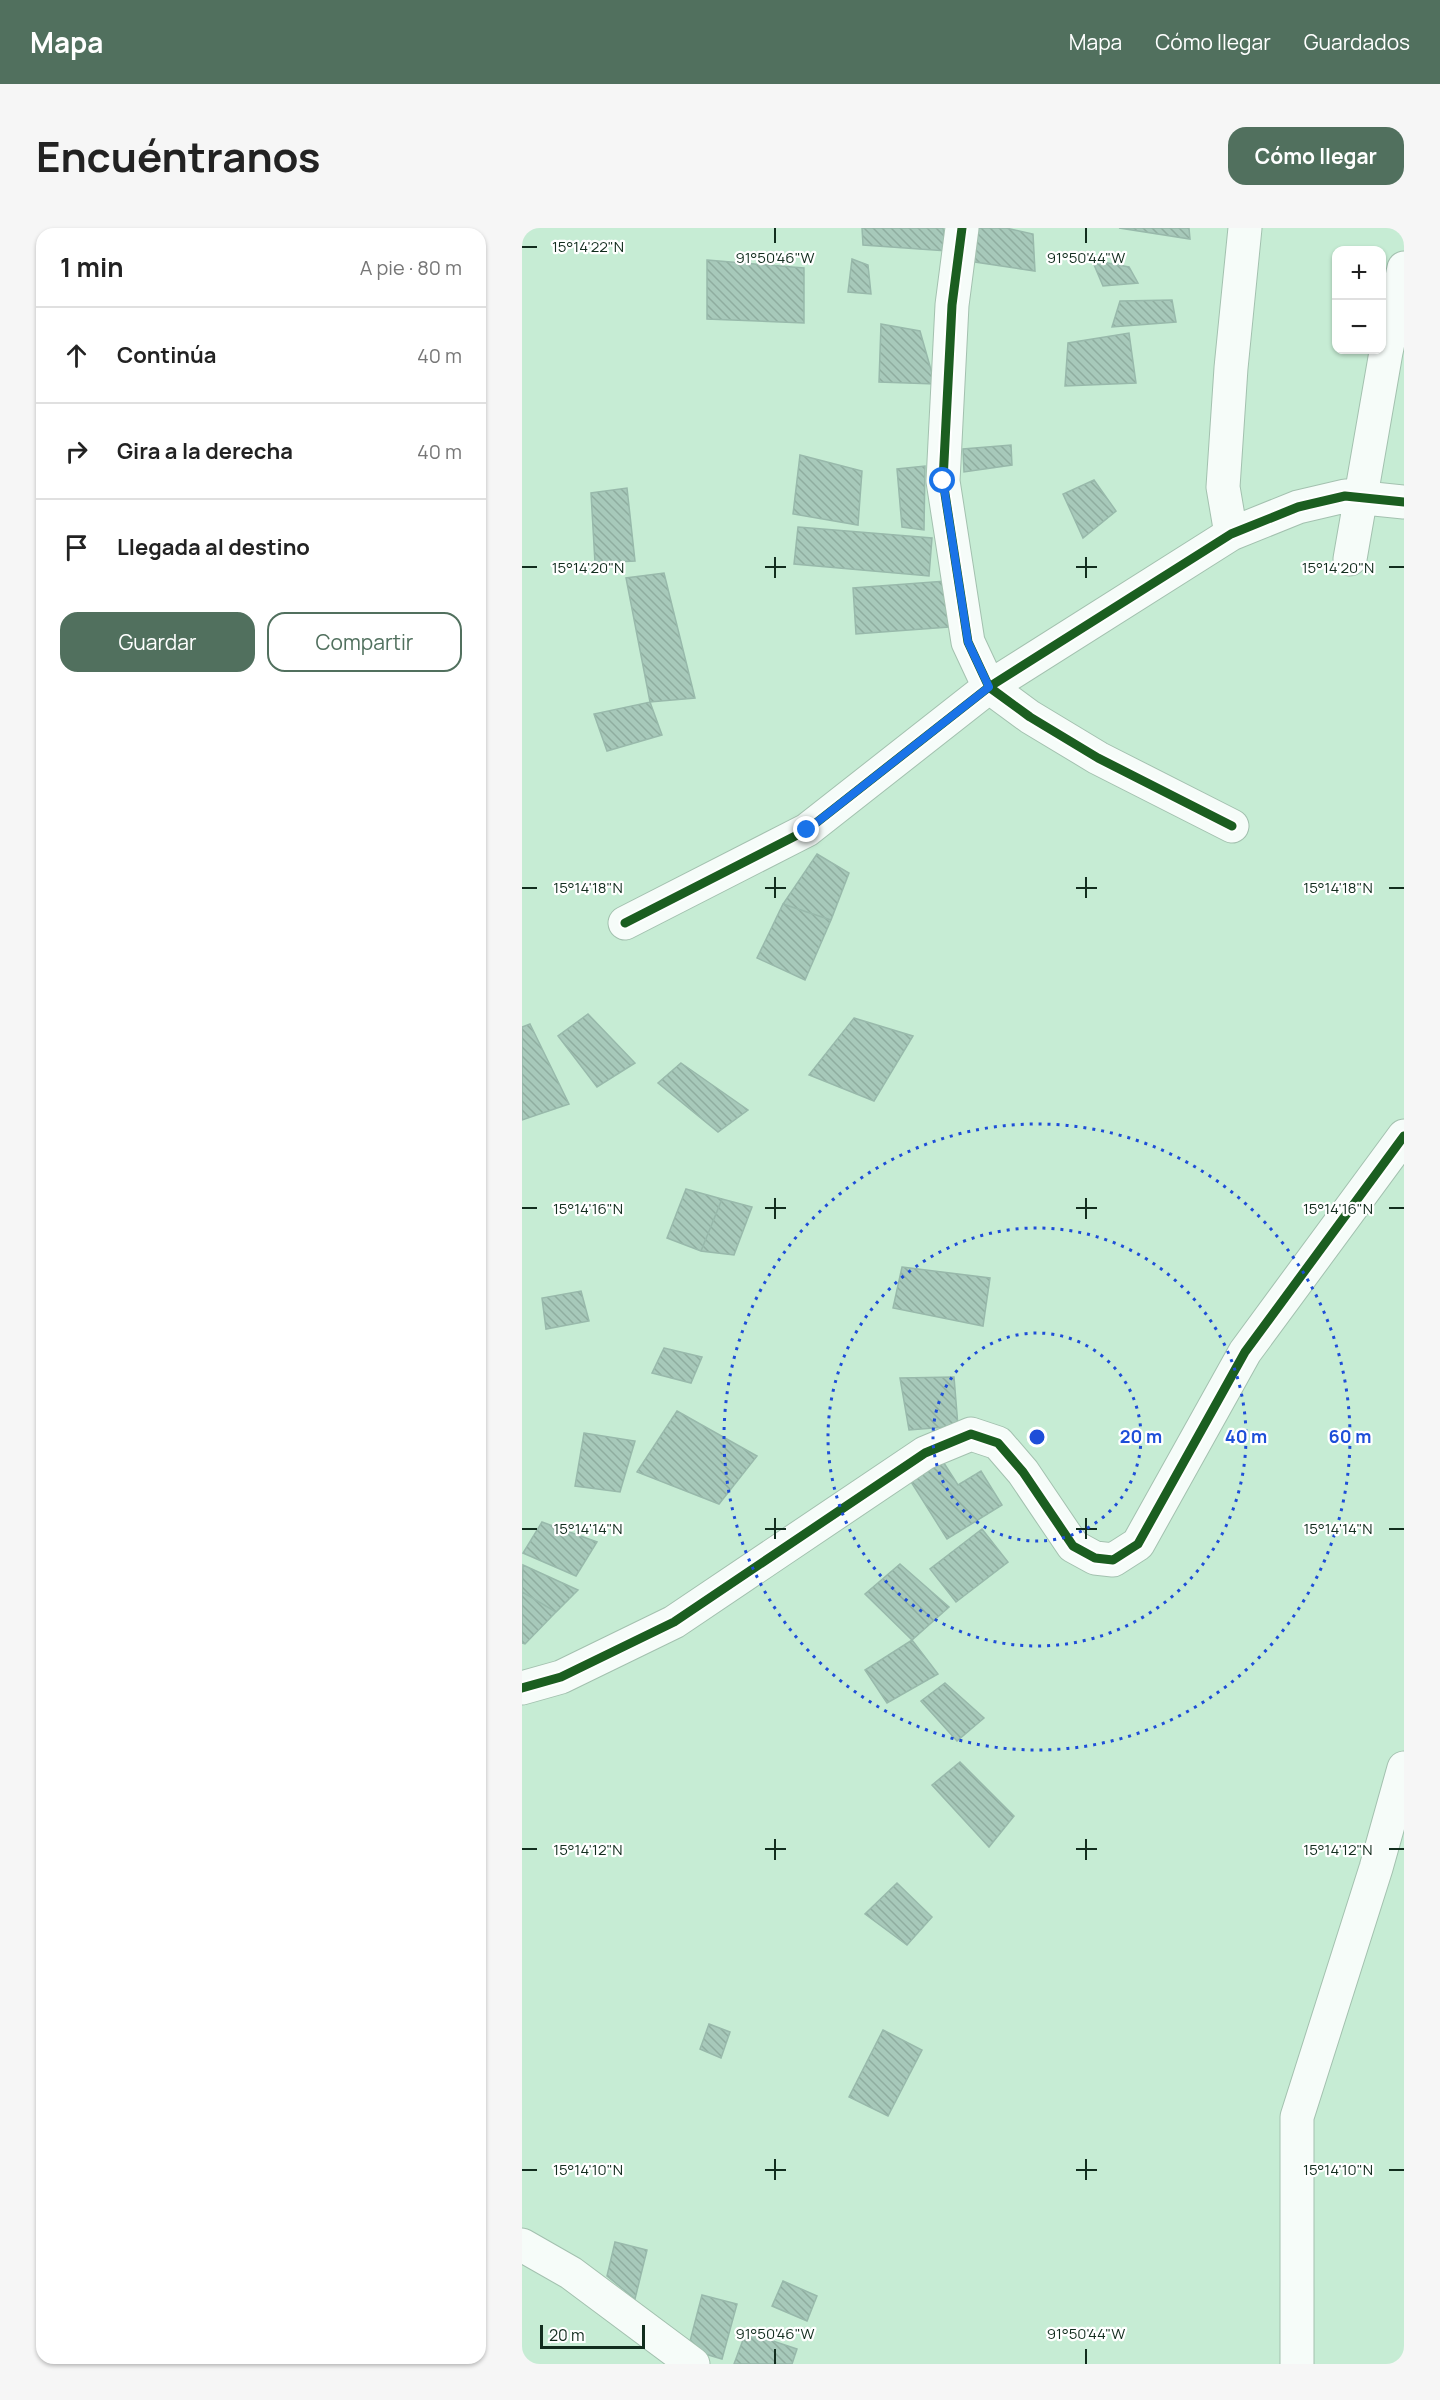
<!DOCTYPE html>
<html lang="es">
<head>
<meta charset="utf-8">
<style>
  :root { --surface:#fff; --page:#f6f6f6; --text:#222; --muted:#767676; --line:#e0e0e0; --accent:#51705e }
  body { margin:0; font-family:Manrope,sans-serif; background:var(--page); color:var(--text) }
  .controls { position:absolute; right:18px; top:18px; display:grid; overflow:hidden; border-radius:12px; box-shadow:0 2px 4px #0004 }
  .controls button { width:54px; height:54px; display:grid; place-items:center; padding:0; border:0; border-bottom:2px solid var(--line); background:var(--surface); color:var(--text); font:30px sans-serif }
  .scale { position:absolute; left:18px; bottom:15px; width:105px; box-sizing:border-box; padding-left:6px; border:3px solid #122d1e; border-top:0; font-size:16px; line-height:21px; white-space:nowrap; color:#122d1e; -webkit-text-stroke:4px #fff; paint-order:stroke }
  .stop { position:absolute; width:18px; height:18px; margin:-14px; border:4px solid #1a73e8; border-radius:50%; background:#fff }
  .stop.end { background:#1a73e8; border-color:#fff; box-shadow:0 2px 6px #0008 }
  .list { margin:0; padding:0; list-style:none }
  h2 { display:flex; justify-content:space-between; align-items:center; height:78px; margin:0; padding:0 24px; font-size:26px }
  h2 small { font-size:20px; font-weight:400; color:var(--muted) }
  .list li { display:grid; grid-template-columns:39px 1fr auto; gap:18px; align-items:center; box-sizing:border-box; height:96px; padding:0 24px; border-top:2px solid var(--line) }
  .list b { display:block; font-size:22px; white-space:nowrap }
  .list em { font-size:20px; font-style:normal; color:var(--muted) }
  .actions { display:flex; gap:12px; padding:18px 24px }
  .actions a { flex:1; padding:14px 0; border:2px solid var(--accent); border-radius:18px; text-align:center; font-size:21px; color:var(--accent) }
  .actions .main { background:var(--accent); color:#fff }
  .icon { flex:none; width:33px; height:33px; fill:none; stroke:currentColor; stroke-width:2; stroke-linecap:round; stroke-linejoin:round }
  .map { position:relative; flex:none; width:882px; height:2136px; overflow:hidden; border-radius:18px }
  header { display:flex; align-items:center; gap:36px; box-sizing:border-box; height:84px; padding:0 30px; background:var(--accent); color:#fff }
  header strong { font-size:28px }
  nav { display:flex; gap:33px; margin-inline-start:auto; font-size:21px }
  .intro { display:flex; align-items:center; justify-content:space-between; box-sizing:border-box; height:144px; padding:0 36px }
  h1 { margin:0; font-size:42px }
  .button { padding:15px 27px; border-radius:18px; background:var(--accent); color:#fff; font-size:21px; font-weight:700 }
  main { display:flex; gap:36px; padding:0 36px }
  aside { flex:1; background:var(--surface); border-radius:18px; box-shadow:0 2px 4px #0004 }
  .map>svg:first-child { display:block }
  .building { fill:url(#building-back-hatch); stroke:#98b9ab; stroke-width:1.5 }
  .lines { fill:none; stroke-linecap:round; stroke-linejoin:round }
  .minor-casing { stroke:#a3c1af; stroke-width:35 }
  .minor { stroke:#f6fcf9; stroke-width:33 }
  .cycleway-casing { stroke:#fff; stroke-width:13 }
  .cycleway { stroke:#1b5e20; stroke-width:9 }
  .route { stroke:#1a73e8; stroke-width:8 }
  .ticks { fill:none; stroke:#122d1e; stroke-width:2 }
  .ring { fill:none; stroke:#1d4ed8; stroke-width:3; stroke-dasharray:3 6 }
  .ticks-label { font-size:15px; text-anchor:middle; fill:#122d1e; stroke:#fff; stroke-width:4.5; stroke-linejoin:round; paint-order:stroke }
  .centre { fill:#1d4ed8; stroke:#fff; stroke-width:3 }
  .ring-label { font-size:18px; text-anchor:middle; font-weight:bold; fill:#1d4ed8; stroke:#fff; stroke-width:4.5; stroke-linejoin:round; paint-order:stroke }
</style>
</head>
<body>
<header>
<strong>Mapa</strong>
<nav><a>Mapa</a><a>Cómo llegar</a><a>Guardados</a></nav>
</header>
<div class="intro"><h1>Encuéntranos</h1><a class="button">Cómo llegar</a></div>
<main>
<aside>
<h2>1 min<small>A pie · 80 m</small></h2>
<ul class="list">
<li><svg class="icon" aria-label="ahead" viewBox="0 0 24 24"><path d="M12 20V5M6 11l6-6 6 6"/></svg><div><b>Continúa</b></div><em>40 m</em></li>
<li><svg class="icon" aria-label="right" viewBox="0 0 24 24"><path d="M7 20v-9h11M14 6l5 5-5 5"/></svg><div><b>Gira a la derecha</b></div><em>40 m</em></li>
<li><svg class="icon" aria-label="arrive" viewBox="0 0 24 24"><path d="M6 21V4h12l-3 4 3 4H6"/></svg><div><b>Llegada al destino</b></div></li>
</ul>
<div class="actions"><a class="main">Guardar</a><a>Compartir</a></div>
</aside>
<div class="map">
<svg width="882" height="2136" viewBox="0 0 882 2136">
  <defs>
    <pattern id="building-back-hatch" width="6" height="6" patternUnits="userSpaceOnUse" patternTransform="scale(1.5)"><rect width="6" height="6" fill="#a7c9ba"/><path d="M-1 5l2 2M0 0l6 6M5-1l2 2" fill="none" stroke="#8fad9f"/></pattern>
  </defs>
  <rect width="100%" height="100%" fill="#c6ecd4"/>
  <path class="building" d="M340 0H421L425 23 341 17Z
    M446 0H484L511 6 513 43 440 32Z
    M597 0H667L668 11Z
    M330 31 346 37 349 66 326 64Z
    M185 32 282 40V95L185 91Z
    M570 32 607 39 616 55 581 58Z
    M650 72 654 94 590 99 598 73Z
    M359 96 398 103 413 156 357 154Z
    M607 105 614 155 543 158 546 115Z
    M489 217 490 237 442 244 441 221Z
    M278 227 340 243 336 297 271 286Z
    M403 238 402 302 380 299 375 241Z
    M572 252 594 283 561 310 541 266Z
    M105 260 113 333 73 335 69 265Z
    M276 299 410 310 407 348 272 336Z
    M142 345 173 470 128 474 104 350Z
    M424 353 427 399 334 406 331 360Z
    M128 474 140 507 85 523 72 486Z
    M295 626 327 645 309 692 261 676Z
    M261 676 309 692 283 752 235 730Z
    M66 786 113 835 75 859 36 808Z
    M332 790 391 808 352 873 287 847Z
    M8 796 47 876 0 892V799Z
    M159 835 226 882 196 904 136 855Z
    M164 961 200 971 179 1023 145 1010Z
    M200 971 230 979 212 1027 179 1023Z
    M380 1039 468 1050 461 1098 371 1080Z
    M59 1063 67 1093 24 1101 20 1070Z
    M142 1120 180 1129 169 1155 130 1145Z
    M432 1149 436 1198 387 1202 378 1150Z
    M155 1183 235 1228 197 1276 115 1244Z
    M62 1205 113 1213 98 1264 53 1258Z
    M418 1229 436 1257 459 1243 480 1277 425 1311 386 1249Z
    M20 1294 75 1314 54 1348 1 1325Z
    M460 1301 486 1334 434 1374 408 1341Z
    M378 1336 427 1379 390 1412 343 1366Z
    M1 1337 56 1362 34 1384 0 1364Z
    M0 1364 34 1384 3 1416 0 1415Z
    M390 1412 416 1446 365 1475 343 1442Z
    M423 1455 462 1490 435 1513 399 1473Z
    M438 1534 492 1588 467 1619 410 1557Z
    M375 1655 410 1689 385 1717 343 1686Z
    M187 1796 208 1804 199 1830 178 1821Z
    M361 1802 400 1822 366 1888 327 1869Z
    M93 2014 125 2022 113 2071 85 2048Z
    M261 2053 295 2068 285 2093 250 2078Z
    M180 2067 215 2076 200 2131 166 2121Z
    M224 2104 275 2121 270 2136H212Z"/>
  <g class="lines">
    <defs>
      <path id="minor" d="M440 0 430 77 421 253 446 414 467 459 508 489 576 530 710 598
        M709 306 701 259 709 140 723 0
        M828 331 864 124 882 40
        M103 695 285 602 467 459 709 306 776 279 823 268 882 274
        M0 1460 39 1449 152 1394 403 1225 449 1206 476 1215 501 1244 551 1318 573 1330 591 1332 616 1316 723 1124 882 908
        M0 2017 49 2045 171 2136
        M775 2136V1889L854 1640 882 1540"/>
    </defs>
    <use href="#minor" class="minor-casing"/>
    <use href="#minor" class="minor"/>
    <defs>
      <path id="cycleway" d="M440 0 430 77 421 253 446 414 467 459 508 489 576 530 710 598
        M103 695 285 602 467 459 709 306 776 279 823 268 882 274
        M0 1460 39 1449 152 1394 403 1225 449 1206 476 1215 501 1244 551 1318 573 1330 591 1332 616 1316 723 1124 882 908"/>
    </defs>
    <use href="#cycleway" class="cycleway-casing"/>
    <use href="#cycleway" class="cycleway"/>
  </g>
  <g class="lines">
    <path class="route" d="M285 602 467 459 446 414 421 253"/>
  </g>
  <path class="ticks" d="M253 0V15M564 0V15M0 19H15M253 329V350M564 329V350M0 339H15M243 339H264M554 339H575M867 339H882M253 649V670M564 649V670M0 660H15M243 660H264M554 660H575M867 660H882M253 970V991M564 970V991M0 980H15M243 980H264M554 980H575M867 980H882M253 1290V1311M564 1290V1311M0 1301H15M243 1301H264M554 1301H575M867 1301H882M253 1611V1632M564 1611V1632M0 1621H15M243 1621H264M554 1621H575M867 1621H882M253 1931V1952M564 1931V1952M0 1942H15M243 1942H264M554 1942H575M867 1942H882M253 2121V2136M564 2121V2136"/>
  <g class="ring">
    <circle cx="515" cy="1209" r="104"/>
    <circle cx="515" cy="1209" r="209"/>
    <circle cx="515" cy="1209" r="313"/>
  </g>
  <g class="ticks-label">
    <text x="66" y="24">15°14'22"N</text>
    <text x="253" y="35">91°50'46"W</text>
    <text x="564" y="35">91°50'44"W</text>
    <text x="66" y="345">15°14'20"N</text>
    <text x="816" y="345">15°14'20"N</text>
    <text x="66" y="665">15°14'18"N</text>
    <text x="816" y="665">15°14'18"N</text>
    <text x="66" y="986">15°14'16"N</text>
    <text x="816" y="986">15°14'16"N</text>
    <text x="66" y="1306">15°14'14"N</text>
    <text x="816" y="1306">15°14'14"N</text>
    <text x="66" y="1627">15°14'12"N</text>
    <text x="816" y="1627">15°14'12"N</text>
    <text x="66" y="1947">15°14'10"N</text>
    <text x="816" y="1947">15°14'10"N</text>
    <text x="253" y="2111">91°50'46"W</text>
    <text x="564" y="2111">91°50'44"W</text>
  </g>
  <circle cx="515" cy="1209" r="9" class="centre"/>
  <g class="ring-label">
    <text x="619" y="1215">20 m</text>
    <text x="724" y="1215">40 m</text>
    <text x="828" y="1215">60 m</text>
  </g>
</svg>
<div class="controls">
<button>+</button>
<button>−</button>
</div>
<div class="scale">20 m</div>
<div class="stop" style="left:421px;top:253px"></div>
<div class="stop end" style="left:285px;top:602px"></div>
</div>
</main>
</body>
</html>
